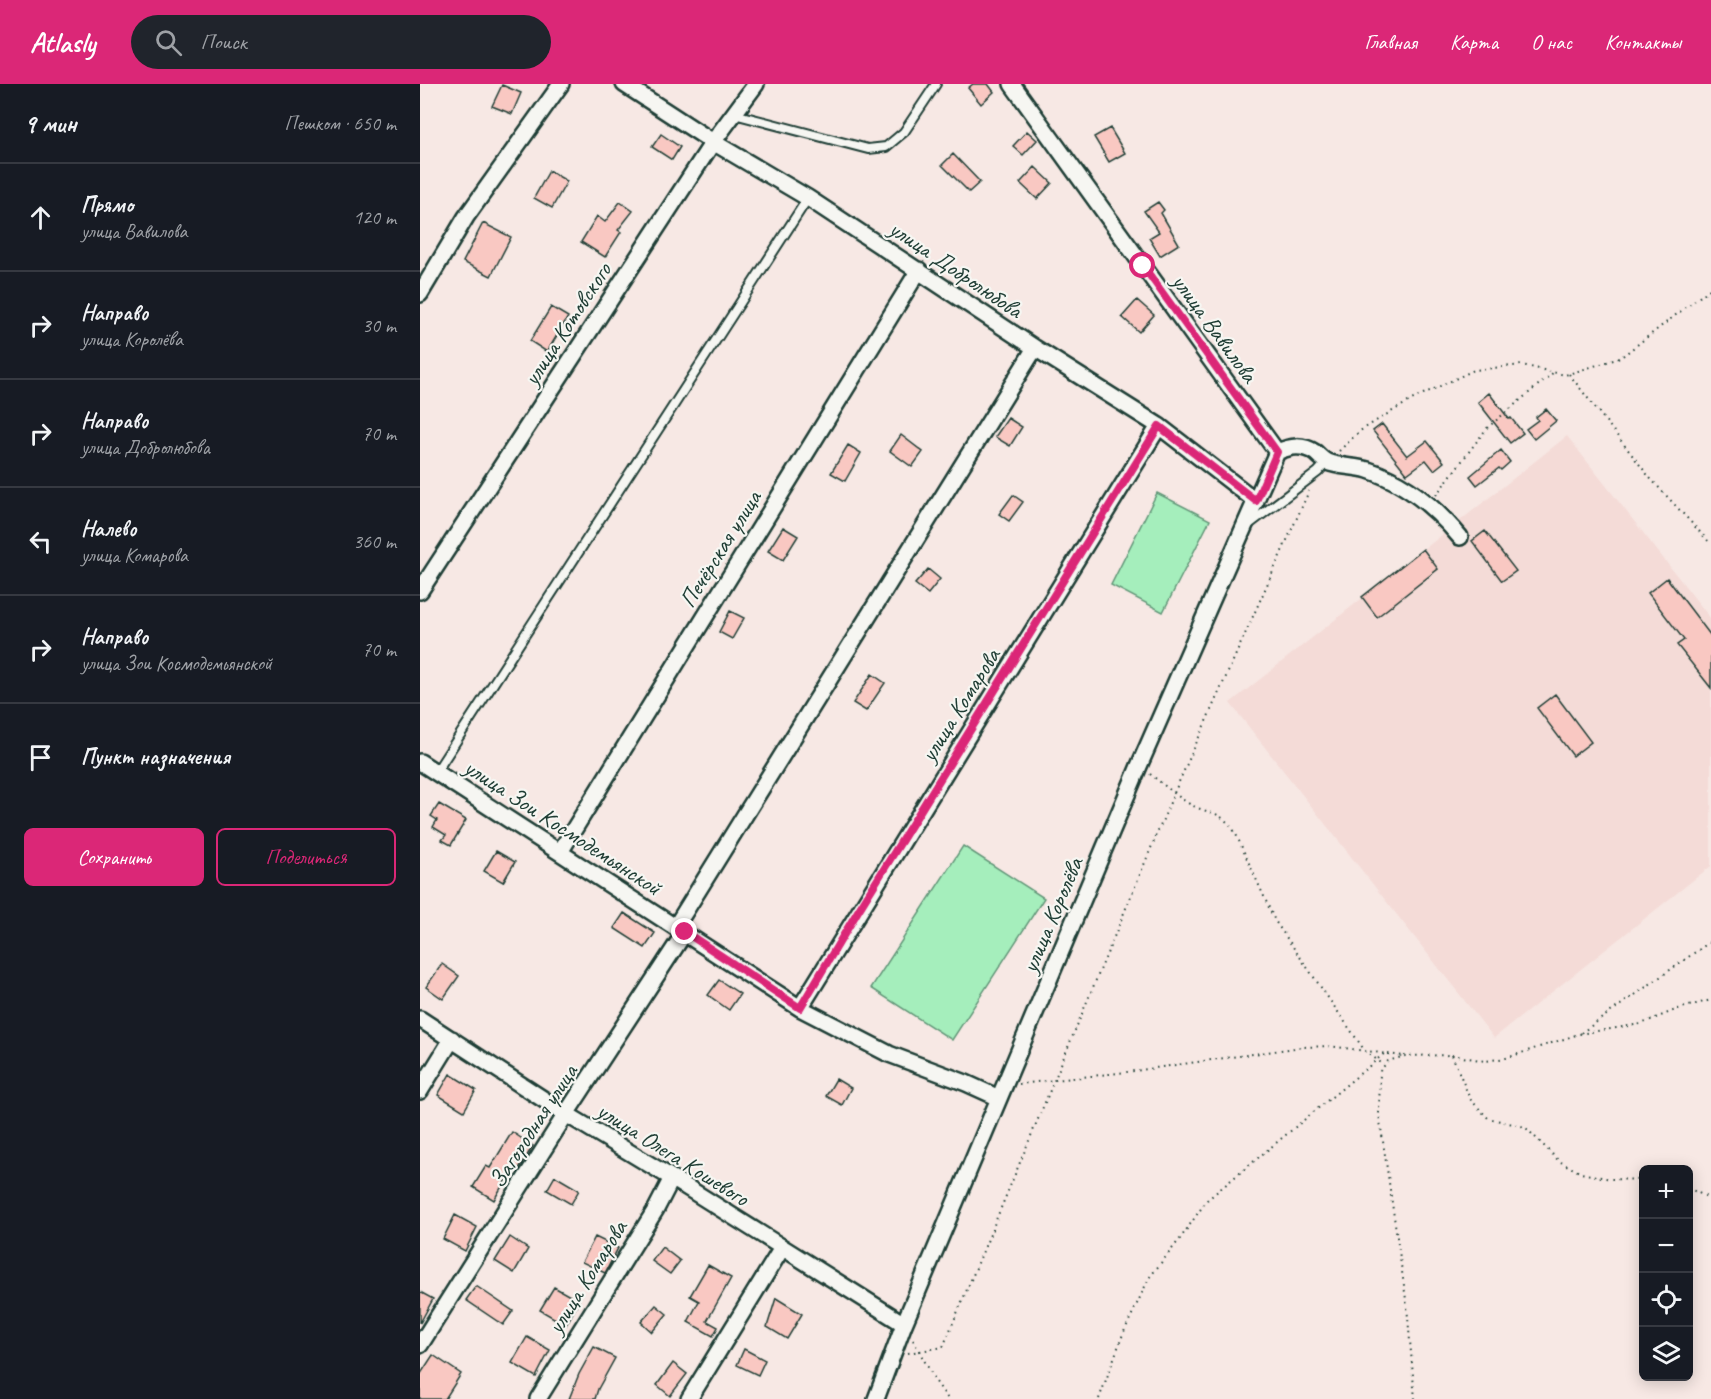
<!DOCTYPE html>
<html lang="ru">
<head>
<meta charset="utf-8">
<style>
  :root { --surface:#171b24; --page:#20242c; --text:#f1f3f6; --muted:#9ea1a6; --line:#363941; --accent:#db2777 }
  body { margin:0; font-family:Caveat,sans-serif; background:var(--page); color:var(--text) }
  .controls { position:absolute; right:18px; bottom:18px; display:grid; overflow:hidden; border-radius:9px; box-shadow:0 3px 15px #0003 }
  .controls button { width:54px; height:54px; display:grid; place-items:center; padding:0; border:0; border-bottom:2px solid var(--line); background:var(--surface); color:var(--text); font:30px sans-serif }
  .stop { position:absolute; width:18px; height:18px; margin:-14px; border:4px solid #db2777; border-radius:50%; background:#fff }
  .stop.end { background:#db2777; border-color:#fff; box-shadow:0 2px 6px #0008 }
  .list { margin:0; padding:0; list-style:none }
  h2 { display:flex; justify-content:space-between; align-items:center; height:78px; margin:0; padding:0 24px; font-size:26px }
  h2 small { font-size:20px; font-weight:400; color:var(--muted) }
  .list li { display:grid; grid-template-columns:39px 1fr auto; gap:18px; align-items:center; box-sizing:border-box; height:108px; padding:0 24px; border-top:2px solid var(--line) }
  .list b { display:block; font-size:22px; white-space:nowrap }
  .list p { margin:0; font-size:20px; white-space:nowrap; color:var(--muted) }
  .list em { font-size:20px; font-style:normal; color:var(--muted) }
  .actions { display:flex; gap:12px; padding:18px 24px }
  .actions a { flex:1; padding:14px 0; border:2px solid var(--accent); border-radius:9px; text-align:center; font-size:21px; color:var(--accent) }
  .actions .main { background:var(--accent); color:#fff }
  .icon { flex:none; width:33px; height:33px; fill:none; stroke:currentColor; stroke-width:2; stroke-linecap:round; stroke-linejoin:round }
  .map { position:relative; flex:none; width:1291px; height:1315px; overflow:hidden }
  header { display:flex; align-items:center; gap:36px; box-sizing:border-box; height:84px; padding:0 30px; background:var(--accent); color:#fff }
  header strong { font-size:28px }
  nav { display:flex; gap:33px; margin-inline-start:auto; font-size:21px }
  .search { width:420px; height:54px; background:var(--page); display:flex; align-items:center; gap:15px; box-sizing:border-box; padding:0 21px; border-radius:33px; color:var(--muted); font-size:22px }
  main { display:flex }
  aside { flex:1; background:var(--surface) }
  .map>svg:first-child { display:block }
  .built { fill:#f4dbd7 }
  .green { fill:#a5eebc; stroke:#629678; stroke-width:1.5 }
  .building { fill:#f9c8c2; stroke:#1f3d34; stroke-width:1.5 }
  .lines { fill:none; stroke-linecap:round; stroke-linejoin:round }
  .service-casing { stroke:#1f3d34; stroke-width:12 }
  .minor-casing { stroke:#1f3d34; stroke-width:20 }
  .path { stroke:#1f3d34; stroke-width:2; stroke-dasharray:1.5 4.5; stroke-linecap:butt }
  .service { stroke:#f6f6f2; stroke-width:8 }
  .minor { stroke:#f6f6f2; stroke-width:15 }
  .route { stroke:#db2777; stroke-width:8 }
  .labels { text-anchor:middle; dominant-baseline:central; stroke-width:4.5; stroke-linejoin:round; paint-order:stroke }
  .street-label { font-size:24px; fill:#1f3d34; stroke:#f6f6f2 }
</style>
</head>
<body>
<header>
<strong>Atlasly</strong>
<div class="search"><svg class="icon" aria-label="search" viewBox="0 0 24 24"><circle cx="10" cy="10" r="6"/><path d="M15 15l6 6"/></svg>Поиск</div>
<nav><a>Главная</a><a>Карта</a><a>О нас</a><a>Контакты</a></nav>
</header>
<main>
<aside>
<h2>9 мин<small>Пешком · 650 m</small></h2>
<ul class="list">
<li><svg class="icon" aria-label="ahead" viewBox="0 0 24 24"><path d="M12 20V5M6 11l6-6 6 6"/></svg><div><b>Прямо</b><p>улица Вавилова</p></div><em>120 m</em></li>
<li><svg class="icon" aria-label="right" viewBox="0 0 24 24"><path d="M7 20v-9h11M14 6l5 5-5 5"/></svg><div><b>Направо</b><p>улица Королёва</p></div><em>30 m</em></li>
<li><svg class="icon" aria-label="right" viewBox="0 0 24 24"><path d="M7 20v-9h11M14 6l5 5-5 5"/></svg><div><b>Направо</b><p>улица Добролюбова</p></div><em>70 m</em></li>
<li><svg class="icon" aria-label="left" viewBox="0 0 24 24"><path d="M17 20v-9H6M10 6l-5 5 5 5"/></svg><div><b>Налево</b><p>улица Комарова</p></div><em>360 m</em></li>
<li><svg class="icon" aria-label="right" viewBox="0 0 24 24"><path d="M7 20v-9h11M14 6l5 5-5 5"/></svg><div><b>Направо</b><p>улица Зои Космодемьянской</p></div><em>70 m</em></li>
<li><svg class="icon" aria-label="arrive" viewBox="0 0 24 24"><path d="M6 21V4h12l-3 4 3 4H6"/></svg><div><b>Пункт назначения</b></div></li>
</ul>
<div class="actions"><a class="main">Сохранить</a><a>Поделиться</a></div>
</aside>
<div class="map">
<svg width="1291" height="1315" viewBox="0 0 1291 1315">
  <rect width="100%" height="100%" fill="#f7e8e4"/>
  <filter id="ink" filterUnits="userSpaceOnUse"><feTurbulence type="fractalNoise" baseFrequency=".0167" numOctaves="2"/><feDisplacementMap in="SourceGraphic" scale="12" xChannelSelector="R" yChannelSelector="G"/><feConvolveMatrix kernelMatrix="1 2 1 2 8 2 1 2 1" color-interpolation-filters="sRGB"/></filter>
  <g filter="url(#ink)">
    <path class="built" d="M1147 352 1291 535V782L1074 954 810 619Z"/>
    <path class="green" d="M737 409 790 436 743 528 691 501Z
      M543 762 624 814 532 956 451 904Z"/>
    <path class="building" d="M553 0H568L574 8 561 20 548 4Z
      M82 1 101 9 92 30 72 22Z
      M690 44 705 69 689 78 674 53Z
      M607 47 617 56 603 71 593 62Z
      M241 50 260 63 252 76 232 63Z
      M533 70 560 98 549 108 522 81Z
      M615 83 632 99 617 115 600 99Z
      M129 87 147 97 132 124 114 114Z
      M200 118 213 127 198 146 201 148 185 173 161 158 177 132 185 138Z
      M738 118 744 126 741 129 759 160 740 172 729 154 739 148 724 127Z
      M63 139 91 153 71 192 43 178Z
      M717 216 734 231 719 248 702 233Z
      M131 223 148 233 127 268 110 257Z
      M1069 309 1089 335 1091 334 1103 349 1090 359 1058 318Z
      M1126 325 1136 337 1114 355 1106 345 1118 336 1116 333Z
      M588 334 602 343 590 362 575 353Z
      M962 340 987 372 1007 357 1024 378 1014 386 1006 376 987 390 953 347Z
      M481 351 503 368 492 383 470 367Z
      M428 361 441 369 425 397 411 389Z
      M1081 366 1090 378 1081 386 1079 384 1057 401 1050 392Z
      M593 411 603 418 589 437 579 430Z
      M363 443 378 452 363 476 348 467Z
      M1065 447 1096 487 1082 497 1052 457Z
      M1003 465 1018 485 957 533 942 513Z
      M508 485 520 495 508 510 495 500Z
      M1247 494 1291 552V604L1257 561 1264 556 1228 509Z
      M310 527 324 534 312 555 299 548Z
      M452 590 465 599 446 627 433 619Z
      M1135 610 1171 658 1153 672 1117 624Z
      M19 720 46 736 31 761 22 756 26 751 13 743 17 736 11 732Z
      M76 767 95 778 83 798 64 787Z
      M204 829 235 849 225 864 194 844Z
      M22 880 39 892 23 915 6 903Z
      M299 896 320 910 309 926 288 911Z
      M30 990 56 1006 44 1027 18 1011Z
      M416 995 431 1004 422 1021 406 1012Z
      M92 1048 113 1062 97 1088 92 1085 74 1116 53 1103 66 1082 70 1084Z
      M135 1092 159 1106 151 1120 127 1106Z
      M35 1131 57 1143 45 1167 23 1155Z
      M90 1153 108 1165 94 1189 75 1177Z
      M175 1153 198 1164 185 1189 162 1178Z
      M242 1163 260 1177 250 1190 232 1177Z
      M288 1181 311 1194 287 1237 298 1243 293 1252 268 1238 279 1217 270 1212Z
      M56 1202 93 1227 83 1241 46 1216Z
      M134 1203 159 1217 146 1241 120 1226Z
      M0 1208 13 1215 0 1239Z
      M356 1214 382 1230 367 1255 347 1243Z
      M236 1221 247 1230 232 1248 221 1238Z
      M107 1253 130 1266 116 1293 92 1279Z
      M174 1263 195 1274 178 1305 175 1315H149L159 1290Z
      M324 1265 345 1276 338 1291 317 1281Z
      M13 1271 41 1290 25 1315H0V1291Z
      M253 1279 267 1290 250 1312 237 1301Z"/>
    <g class="lines">
      <defs>
        <path id="service" d="M314 30 448 65 466 63 484 48 516 0
          M828 441 898 388 907 378
          M16 688 388 114"/>
        <path id="minor" d="M204 0 293 58 388 114 615 264 739 342 836 417
          M592 0 857 368
          M0 210 46 133 141 0
          M857 368C871 362 882 360 896 369 899 372 903 376 907 378 919 383 935 382 948 386 985 398 1015 423 1040 453
          M0 507 293 58 336 0
          M0 678 380 924 469 970 546 999 579 1014
          M140 768 499 186
          M256 842 615 264
          M380 924 739 342
          M0 935 146 1030 252 1094 484 1240
          M0 1007 32 955
          M0 1261 146 1030 265 848
          M118 1315 236 1125 252 1094
          M269 1315 362 1164
          M456 1315 484 1240 719 682 857 368"/>
      </defs>
      <use href="#service" class="service-casing"/>
      <use href="#minor" class="minor-casing"/>
      <path class="path" d="M1149 290 1230 394 1291 460
        M919 367 940 347 964 332 997 313 1054 286 1102 281 1145 291 1200 274 1291 204
        M1016 411 1067 344 1134 288
        M730 690C743 700 754 710 768 719 789 732 798 723 815 748L855 837 945 967 964 981
        M1161 949 1291 857
        M1032 971 1050 1015 1068 1034 1105 1043 1139 1077 1161 1089 1191 1095 1224 1096
        M599 1000 707 988 882 963 909 962 983 972
        M1268 1104 1291 1115
        M493 1256 516 1298 528 1315
        M488 1269 523 1263 754 709 889 407
        M679 1315 703 1250 729 1194 760 1155 787 1116 965 969
        M995 1315 987 1222 959 1030 960 987 968 977 985 972 1032 971 1065 977 1086 974 1159 950 1221 940 1258 925 1291 916"/>
      <use href="#service" class="service"/>
      <use href="#minor" class="minor"/>
    </g>
  </g>
  <g class="lines" filter="url(#ink)">
    <path class="route" d="M265 848 380 924 438 827 739 342 836 417 857 368 723 182"/>
  </g>
  <g class="labels">
    <g class="street-label">
      <text transform="translate(536 185) rotate(34)">улица Добролюбова</text>
      <text transform="translate(147 240) rotate(-57)">улица Котовского</text>
      <text transform="translate(795 244) rotate(54)">улица Вавилова</text>
      <text transform="translate(300 465) rotate(-58)">Печёрская улица</text>
      <text transform="translate(540 621) rotate(-58)">улица Комарова</text>
      <text transform="translate(143 743) rotate(33)">улица Зои Космодемьянской</text>
      <text transform="translate(632 831) rotate(-67)">улица Королёва</text>
      <text transform="translate(113 1042) rotate(-57)">Загородная улица</text>
      <text transform="translate(253 1070) rotate(32)">улица Олега Кошевого</text>
      <text transform="translate(167 1193) rotate(-58)">улица Комарова</text>
    </g>
  </g>
</svg>
<div class="controls">
<button>+</button>
<button>−</button>
<button><svg class="icon" aria-label="locate" viewBox="0 0 24 24"><circle cx="12" cy="12" r="6"/><path d="M12 2v4M12 18v4M2 12h4M18 12h4"/></svg></button>
<button><svg class="icon" aria-label="layers" viewBox="0 0 24 24"><path d="M12 4l9 5-9 5-9-5zM3 14l9 5 9-5"/></svg></button>
</div>
<div class="stop" style="left:723px;top:182px"></div>
<div class="stop end" style="left:265px;top:848px"></div>
</div>
</main>
</body>
</html>
